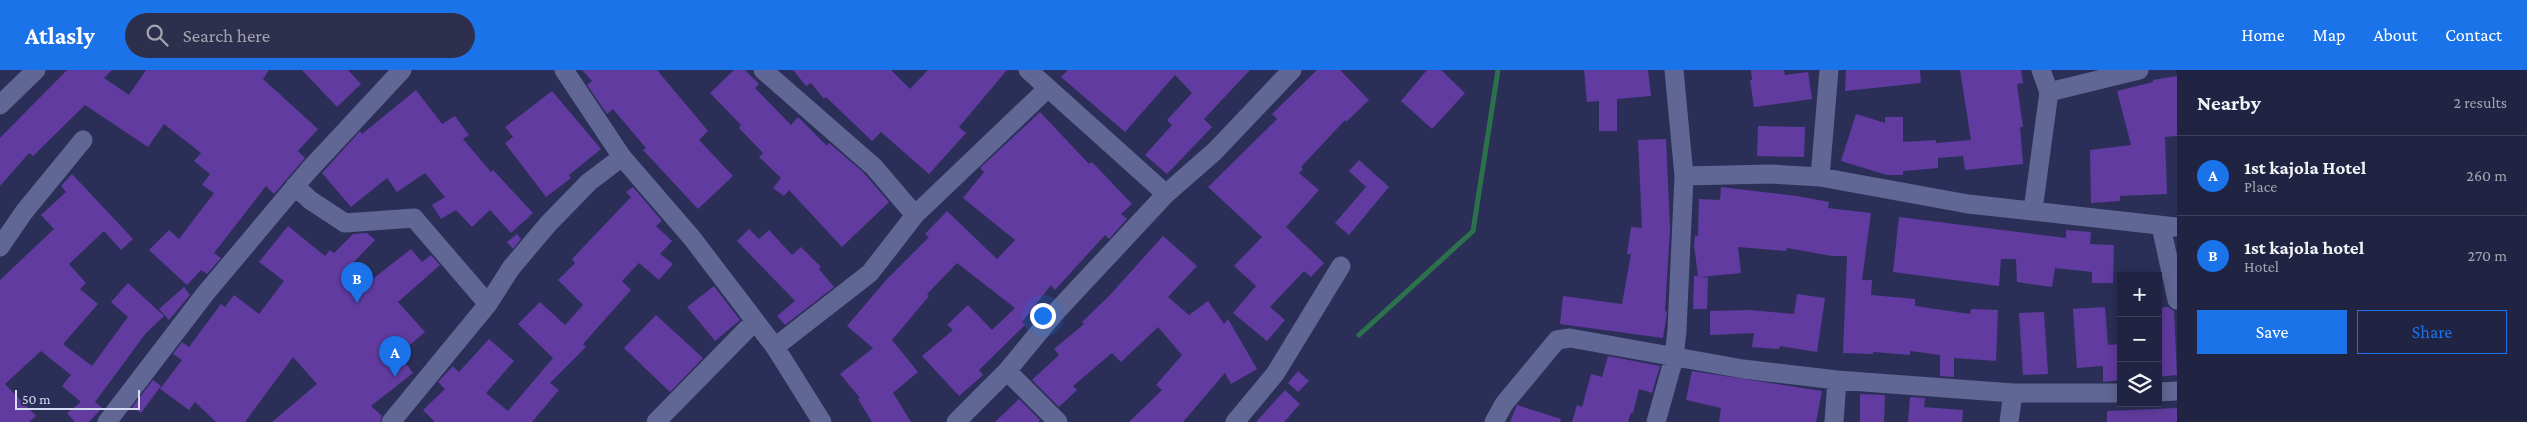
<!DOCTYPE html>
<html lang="en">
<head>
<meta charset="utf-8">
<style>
  :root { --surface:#202341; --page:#2d2f4c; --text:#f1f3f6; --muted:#a2a4b1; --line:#3d405a; --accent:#1a73e8 }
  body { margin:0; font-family:"Crimson Pro",serif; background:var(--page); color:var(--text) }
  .controls { position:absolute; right:15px; bottom:15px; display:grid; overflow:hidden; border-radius:0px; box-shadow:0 2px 12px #0003 }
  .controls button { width:45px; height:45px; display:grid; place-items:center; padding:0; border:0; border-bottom:1px solid var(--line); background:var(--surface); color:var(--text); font:25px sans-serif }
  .scale { position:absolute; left:15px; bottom:12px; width:125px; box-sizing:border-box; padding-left:5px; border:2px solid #d7dcf5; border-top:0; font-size:14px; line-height:18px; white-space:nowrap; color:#d7dcf5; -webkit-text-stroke:4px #2b2f57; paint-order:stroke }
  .you { position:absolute; left:1042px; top:245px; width:18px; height:18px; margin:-12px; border:4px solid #fff; border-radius:50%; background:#1a73e8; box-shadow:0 0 0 8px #1a73e833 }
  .badge { display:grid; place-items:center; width:32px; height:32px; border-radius:50%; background:var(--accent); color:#fff; font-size:16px; font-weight:700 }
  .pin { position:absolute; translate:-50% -41px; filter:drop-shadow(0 1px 2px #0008) }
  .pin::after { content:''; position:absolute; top:26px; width:18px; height:15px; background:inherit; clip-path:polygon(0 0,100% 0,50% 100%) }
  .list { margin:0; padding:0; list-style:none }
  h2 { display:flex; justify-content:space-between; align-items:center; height:65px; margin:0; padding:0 20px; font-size:21px }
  h2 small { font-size:16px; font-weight:400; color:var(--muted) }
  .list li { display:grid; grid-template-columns:32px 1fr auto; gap:15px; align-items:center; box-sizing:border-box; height:80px; padding:0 20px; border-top:1px solid var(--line) }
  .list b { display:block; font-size:19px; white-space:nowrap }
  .list p { margin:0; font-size:16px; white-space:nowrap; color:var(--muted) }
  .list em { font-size:16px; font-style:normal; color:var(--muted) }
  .actions { display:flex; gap:10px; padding:15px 20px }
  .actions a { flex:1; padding:11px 0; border:1px solid var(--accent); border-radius:0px; text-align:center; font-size:18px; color:var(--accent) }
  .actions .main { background:var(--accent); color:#fff }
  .icon { flex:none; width:28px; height:28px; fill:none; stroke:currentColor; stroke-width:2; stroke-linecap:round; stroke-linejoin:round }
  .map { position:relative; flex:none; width:2177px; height:352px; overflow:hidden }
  header { display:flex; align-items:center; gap:30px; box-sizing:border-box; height:70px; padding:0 25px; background:var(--accent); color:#fff }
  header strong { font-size:24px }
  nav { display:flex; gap:28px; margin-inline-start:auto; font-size:18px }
  .search { width:350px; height:45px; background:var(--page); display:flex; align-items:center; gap:12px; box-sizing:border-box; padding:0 18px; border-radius:28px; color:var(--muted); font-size:19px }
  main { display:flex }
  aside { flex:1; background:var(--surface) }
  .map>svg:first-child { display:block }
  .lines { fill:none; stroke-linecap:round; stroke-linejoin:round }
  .stream { stroke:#2b714c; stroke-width:5 }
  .building { fill:#613b9f }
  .minor { stroke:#616794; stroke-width:19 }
</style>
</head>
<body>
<header>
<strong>Atlasly</strong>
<div class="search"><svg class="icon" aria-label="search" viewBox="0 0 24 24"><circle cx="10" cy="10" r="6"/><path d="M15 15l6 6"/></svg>Search here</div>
<nav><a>Home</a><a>Map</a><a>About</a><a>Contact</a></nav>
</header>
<main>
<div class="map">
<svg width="2177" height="352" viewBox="0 0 2177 352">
  <rect width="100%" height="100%" fill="#2b2f57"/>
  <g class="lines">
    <path class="stream" d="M1359 265 1473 161 1498 0"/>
  </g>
  <path class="building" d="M67 0H112L104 8 129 25 146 0H269L263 9 318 59 298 81 305 88 274 124 266 116 214 183 221 188 207 204 201 200 187 215 149 180 169 160 179 169 214 123 202 115 210 104 194 91 201 83 164 54 148 77 85 35 33 86 29 83 0 116V68Z
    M302 0H348L361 14 337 37Z
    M582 0H657L708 61 699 70 733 106 698 139 643 80 646 78 613 39 607 44 587 15 592 11Z
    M734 0H745L759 14 755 18 791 55 798 47 827 76 829 73 863 102 889 132 842 177 789 120 784 126 773 118 781 108 759 87 763 83 739 58 741 55 710 23Z
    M793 0H891L910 19 928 0H1007L959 57 966 63 929 104 881 62 872 71 826 27 824 29 811 13 806 16Z
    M1068 0H1250L1204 49 1212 57 1167 104 1145 85 1172 55 1167 50 1192 23 1175 5 1125 62 1061 7Z
    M1317 0H1340L1369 30 1346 52 1345 50 1301 97 1303 99 1299 103 1319 120 1286 157 1324 193 1311 207 1304 201 1270 237 1285 250 1267 271 1233 243 1256 216 1234 196 1262 167 1208 117 1277 49 1272 44Z
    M1427 0H1441L1465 23 1432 59 1401 31Z
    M1584 0H1648L1651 26 1617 29V61H1599V31L1587 32Z
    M1751 0H1784L1785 5 1808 2 1812 29 1754 37 1750 10H1752Z
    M1846 0H1920L1921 13 1845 21Z
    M1960 0H2021L2023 13 2017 14 2023 57H2020L2023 94 1965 100 1963 86 1938 88V98L1903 101V105H1887L1841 91 1856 44 1885 53V47H1903V72L1936 70V73L1971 70Z
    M2177 6V66L2165 67 2167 124 2120 126V131L2091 133 2090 80 2131 75 2117 21 2153 12V10Z
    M416 20 442 54 455 46 469 65 463 69 491 102 493 100 533 143 511 163 490 140 472 157 456 140 441 149 432 135 445 127 425 103 397 122 387 108 351 137 322 103 360 61 362 64Z
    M552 21 601 79 569 105 571 108 546 127 505 73 513 67 505 57Z
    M1040 42 1089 94 1092 92 1132 134 1121 144 1127 149 1109 169 1105 165 1055 220 1051 215 1022 252 1025 255 979 300 983 305 959 326 922 286 953 260 947 255 968 235 992 260 1015 238 957 193 927 224 929 226 892 270 918 302 893 323 911 352H872L858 329 860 328 840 304 873 278 847 256 887 209 929 167 925 164 947 141 997 189 1015 170 963 128 984 102 980 98Z
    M1758 56 1805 57 1804 87 1757 86Z
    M1666 69 1670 159 1665 240 1667 243 1663 268 1560 254 1563 226 1622 234 1631 184H1627L1631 157 1642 158 1638 70Z
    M1359 90 1389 117 1349 165 1335 153 1366 117 1349 101Z
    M72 104 133 169 121 180 104 161 69 194 86 213 80 219 98 234 63 274 92 296 128 247 111 232 128 213 164 246 146 263 95 332 102 338 89 352H75L67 343 81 332 62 316 71 305 41 281 5 314 36 346 29 352H0V210L54 159 41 145 66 122 61 116Z
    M633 117 662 151 656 156 672 171 660 184 673 194 659 210 639 193 622 211 631 220 583 274 586 277 550 313 559 320 532 352H435L423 340 445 319 438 312 453 296 459 302 489 269 514 291 486 323 508 341 553 288 518 254 540 232 565 255 583 235 558 210 575 193 572 189 631 127 626 122Z
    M1721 117 1797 126 1829 132 1828 138 1871 143 1862 210H1872L1871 225 1915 229V236L1970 244 1971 239 1998 240 1996 291 1954 288V307L1940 306V285L1910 281V285L1873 282V284L1843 283 1847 186H1832L1787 178 1786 181 1738 177 1741 203 1701 207 1708 208 1707 239H1693L1694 206H1698L1694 175 1695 165 1698 166 1699 129 1720 130Z
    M1899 147 2066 168V160L2091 162 2090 174 2114 175 2113 213H2092V202L2055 198 2052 217 2017 212 2016 189H2001L1999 216 1893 202Z
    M288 156 325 186 330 180 334 183 353 164 367 163 375 170 350 196 370 211 411 179 422 192 431 185 440 195 398 232 425 262 399 284 413 303 371 336 382 346 380 352H272L317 314 293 287 245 352H216L195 332 189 340 160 319 182 290 173 284 182 272 189 277 221 234 225 237 234 225 259 244 284 211 259 192Z
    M749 159 759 169 769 160 792 185 801 177 821 197 819 199 834 217 785 255 777 246 795 231 737 171Z
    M517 164 521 169 513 179 507 172Z
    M1163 166 1197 196 1168 227 1189 245 1208 231 1224 254 1228 249 1257 299 1231 314 1225 303 1183 352H1129L1162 320 1156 315 1182 285 1158 257 1121 292 1112 283 1073 316 1077 320 1059 337 1032 310 1059 285 1054 279 1084 254 1082 252 1110 225Z
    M714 216 740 250 715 271 687 237Z
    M184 217 190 225 169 250 159 239Z
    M1797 224 1825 228 1817 282 1780 276 1779 279 1752 277 1754 263 1710 265V241L1749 240 1794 244Z
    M2105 237 2108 275 2120 274 2121 310 2103 312V296L2077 298 2073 239Z
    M2168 237 2174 241 2177 305 2158 307V238Z
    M2044 242 2048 304 2023 305 2019 243Z
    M656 245 703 288 670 322 624 278Z
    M1608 286 1660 296 1652 323 1639 319 1633 343H1631L1628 352H1572L1577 335 1582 337 1591 304 1602 307Z
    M1298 301 1309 311 1298 322 1288 313Z
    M1692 301 1822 321 1816 352H1719L1721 338 1686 330Z
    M153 310 161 316 141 343 132 337Z
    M1285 320 1300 334 1284 352H1256Z
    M1860 324 1885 325 1884 352H1860Z
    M1910 327 1925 328 1924 337 1963 340 1962 352H1908Z
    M1019 329 1040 350 1038 352H995Z
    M1517 335 1561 349 1560 352H1510Z
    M2177 338V352H2107V341Z"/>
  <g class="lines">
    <path class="minor" d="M564 0 622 87 692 168 775 277 822 352
      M763 0 874 97 915 145
      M1028 0 1166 124
      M2049 22 2139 0
      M0 35 36 0
      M1684 106 1771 104 1820 107 1968 134 2177 157
      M1820 107 1829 0
      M295 116 310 130 345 153 414 148 488 234
      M2033 140 2049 22 2041 0
      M2161 156 2177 230
      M0 177 24 142 83 70
      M775 277 870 203 915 145 1048 18
      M1007 301 1058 352
      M2158 322 2177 321
      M107 352 205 224 309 100 402 0
      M391 352 488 234 511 198 549 153 589 112 622 87
      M656 352 755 251
      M956 352 1007 301 1054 244 1166 124 1215 81 1292 0
      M1235 352 1275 304 1341 196
      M1494 352 1504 334 1557 270 1570 268 1743 299 1837 310 2013 323H2121
      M1656 352 1674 288 1677 260 1684 106 1674 0
      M1834 352 1837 310
      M2009 352 2013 323"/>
  </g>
</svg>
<div class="controls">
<button>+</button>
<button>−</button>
<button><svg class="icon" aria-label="layers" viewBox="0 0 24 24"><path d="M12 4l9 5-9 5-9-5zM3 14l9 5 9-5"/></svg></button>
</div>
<div class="scale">50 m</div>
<div class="you"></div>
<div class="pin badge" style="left:395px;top:307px">A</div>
<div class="pin badge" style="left:357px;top:233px">B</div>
</div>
<aside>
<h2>Nearby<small>2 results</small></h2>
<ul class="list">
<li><span class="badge">A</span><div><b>1st kajola Hotel</b><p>Place</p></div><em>260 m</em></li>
<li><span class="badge">B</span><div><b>1st kajola hotel</b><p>Hotel</p></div><em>270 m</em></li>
</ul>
<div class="actions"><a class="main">Save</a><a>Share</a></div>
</aside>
</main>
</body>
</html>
